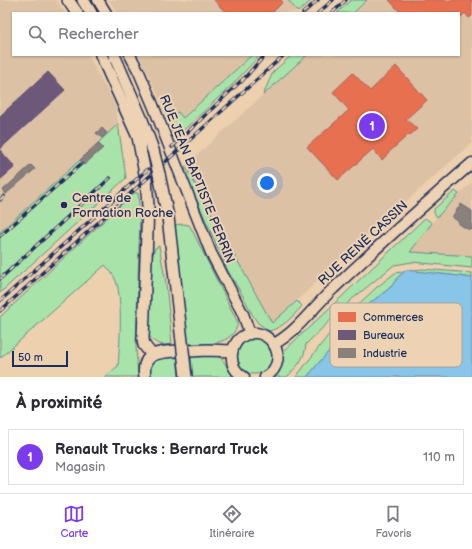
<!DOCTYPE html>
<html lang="fr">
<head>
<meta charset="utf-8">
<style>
  :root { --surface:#fff; --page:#f2f2f3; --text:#2b2b33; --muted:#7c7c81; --line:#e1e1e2; --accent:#7c3aed }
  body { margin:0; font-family:"Balsamiq Sans",sans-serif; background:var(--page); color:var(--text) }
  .scale { position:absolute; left:12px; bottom:10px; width:56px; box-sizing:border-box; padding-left:4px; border:2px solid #1b2f5e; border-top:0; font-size:11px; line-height:14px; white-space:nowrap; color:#1b2f5e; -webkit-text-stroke:3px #edd2b4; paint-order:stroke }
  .you { position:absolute; left:267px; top:183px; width:14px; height:14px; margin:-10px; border:3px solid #fff; border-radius:50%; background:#1a73e8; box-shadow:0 0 0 6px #1a73e833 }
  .badge { display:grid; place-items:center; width:26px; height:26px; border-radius:50%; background:var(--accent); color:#fff; font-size:13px; font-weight:700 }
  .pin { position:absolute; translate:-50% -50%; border:2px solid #fff; box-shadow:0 1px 4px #0006 }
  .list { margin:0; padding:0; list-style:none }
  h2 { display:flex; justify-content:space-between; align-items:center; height:52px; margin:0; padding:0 16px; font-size:17px }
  h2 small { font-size:13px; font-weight:400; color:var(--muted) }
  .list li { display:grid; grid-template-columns:26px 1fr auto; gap:12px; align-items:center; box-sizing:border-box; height:56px; margin:0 8px 8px; padding:0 8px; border:1px solid var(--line); border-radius:0px }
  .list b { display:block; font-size:15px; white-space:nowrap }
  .list p { margin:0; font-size:13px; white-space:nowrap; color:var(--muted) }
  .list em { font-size:13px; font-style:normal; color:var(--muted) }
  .icon { flex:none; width:22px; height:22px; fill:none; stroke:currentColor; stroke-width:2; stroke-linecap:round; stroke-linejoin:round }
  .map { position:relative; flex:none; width:472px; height:377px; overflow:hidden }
  .search { position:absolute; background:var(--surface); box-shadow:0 1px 3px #0004; left:12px; right:12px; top:12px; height:44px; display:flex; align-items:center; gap:10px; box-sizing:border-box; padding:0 14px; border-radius:0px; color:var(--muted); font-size:15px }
  .sheet { height:116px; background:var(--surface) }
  nav { display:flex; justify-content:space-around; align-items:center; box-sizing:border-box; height:56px; border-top:1px solid var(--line); background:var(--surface); font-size:11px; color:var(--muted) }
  nav a { display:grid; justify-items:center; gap:2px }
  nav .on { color:var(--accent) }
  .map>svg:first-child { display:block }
  .built { fill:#dcc1a4 }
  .green { fill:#a8e4aa; stroke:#628a84 }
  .water { fill:#88c5e8; stroke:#5c89b1 }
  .shops { fill:#e76f51; stroke:#aa5c55 }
  .offices { fill:#6d597a; stroke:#544c72 }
  .industry { fill:#8a817c; stroke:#696873 }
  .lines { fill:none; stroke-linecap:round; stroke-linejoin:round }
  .secondary-casing { stroke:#1b2f5e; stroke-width:13 }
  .primary-casing { stroke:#1b2f5e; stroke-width:14 }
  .secondary { stroke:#edd2b4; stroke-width:10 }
  .primary { stroke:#edd2b4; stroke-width:11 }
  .rail-casing { stroke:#1b2f5e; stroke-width:3.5 }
  .rail { stroke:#edd2b4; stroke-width:2; stroke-dasharray:6; stroke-linecap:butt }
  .primary-bridge-casing { stroke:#1b2f5e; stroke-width:14; stroke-linecap:butt }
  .primary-bridge { stroke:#edd2b4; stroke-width:11 }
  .poi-dot { fill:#1b2f5e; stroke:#edd2b4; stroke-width:1.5 }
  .labels { text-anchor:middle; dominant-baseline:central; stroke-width:4; stroke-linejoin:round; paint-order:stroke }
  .street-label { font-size:13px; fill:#1b2f5e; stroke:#edd2b4 }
  .poi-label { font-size:13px; fill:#1b2f5e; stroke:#edd2b4; text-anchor:start }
  .key { fill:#edd2b4; stroke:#aea19a; stroke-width:1 }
  .key-label { font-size:11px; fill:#1b2f5e }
</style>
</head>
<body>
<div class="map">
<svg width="472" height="377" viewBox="0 0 472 377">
  <rect width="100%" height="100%" fill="#edd0ae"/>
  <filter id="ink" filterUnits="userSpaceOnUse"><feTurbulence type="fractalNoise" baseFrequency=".025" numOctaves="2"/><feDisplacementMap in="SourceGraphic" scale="8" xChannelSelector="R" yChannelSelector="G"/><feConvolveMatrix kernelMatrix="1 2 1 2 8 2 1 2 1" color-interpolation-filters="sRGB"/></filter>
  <g filter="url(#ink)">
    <path class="built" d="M0 0H56L61 7 65 13H13V55H88L116 107 126 178 0 293Z
      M109 0H288L298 12 117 13Z
      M367 0H472V143L321 277 273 324 185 166 307 55H459V13H353Z
      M139 55H252L182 118 178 112 169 118Z
      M472 182V256L410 252 432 223 459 194Z"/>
    <path class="green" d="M288 0H312L298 12Z
      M351 0H367L353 13H337Z
      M252 55H260L232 85 175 138 169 118 178 112 183 118Z
      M292 55H307L263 95 273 72Z
      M118 124 126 178 0 293V232L80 160Z
      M185 166 272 323 297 301 302 306C292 317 284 327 269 331L258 323 252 314 243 296 228 271 185 173Z
      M455 191 459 194 437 217 434 213V209Z
      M134 193H138L140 215 136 347 138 377H105L118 366C120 343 123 301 116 281 114 275 109 269 105 265L0 358V317Z
      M425 218 432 223 410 252 472 256V268L412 262 394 265 351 300 306 344C305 359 297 366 287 377H275C282 370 283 361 284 351Z
      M183 224 189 225 191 228 238 323C233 346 205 345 186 343L174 225Z
      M159 246 166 283 172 344C161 346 153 344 147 332L152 258 155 248Z
      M421 269 472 273V278L459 276 406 270 398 277 391 287 361 310 356 319 307 377H296L337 324 377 287 395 273Z
      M236 356a18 18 0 1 1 36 0a18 18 0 1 1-36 0Z
      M177 355 179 377H149L150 364 156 358Z
      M216 355 222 359 233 377H193L191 356Z"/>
    <path class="water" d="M406 270 459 276 472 278V377H307L356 319 361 310 391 287 398 277Z"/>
    <path class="shops" d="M214 0H281L283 2 272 13H226Z
      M389 0H472V16L469 18 465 13 459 19V13H401Z
      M396 66 427 100 406 119 417 129 410 135H408L388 153V154L382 160 373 149 338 180 307 147 349 110 333 92 353 73 370 91Z"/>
    <path class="offices" d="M48 72 65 90 0 149V116Z
      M0 150 15 167 0 180Z"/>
    <path class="industry" d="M102 128 107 133 102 138 96 133Z
      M98 143 103 148 84 165 80 160Z
      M31 165 35 169 6 194 3 190Z
      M461 204 472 211V230L469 229V230L459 224V222L452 217Z"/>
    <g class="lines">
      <defs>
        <path id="secondary" d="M98 0 106 13
          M130 55 139 72 153 105 211 253 243 314 250 334
          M274 344C298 331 314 306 334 288 379 245 425 204 472 163
          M244 377C235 372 231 364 232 354 232 349 235 344 238 340 263 316 296 359 265 377"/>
        <path id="primary" d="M68 0 77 13
          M83 0 91 13
          M101 55 138 137 146 179 148 206 143 339 144 345 152 355
          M114 55 142 120 153 150
          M159 174 168 217 180 324
          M190 351 207 350 232 351
          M145 377C141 353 158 352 177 351"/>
      </defs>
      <use href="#secondary" class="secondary-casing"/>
      <use href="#primary" class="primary-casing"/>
      <use href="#secondary" class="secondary"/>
      <use href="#primary" class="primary"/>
      <defs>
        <path id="rail" d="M303 13 318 0
          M318 13 333 0
          M332 13 346 0
          M241 82 265 55
          M172 147 244 78
          M0 200 4 196
          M0 236 81 164
          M0 279 110 178
          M0 301 148 169
          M0 311 284 55"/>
      </defs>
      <use href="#rail" class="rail-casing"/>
      <use href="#rail" class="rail"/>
      <defs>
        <path id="primary-bridge" d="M153 150 159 174
          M180 324 186 377"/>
      </defs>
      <use href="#primary-bridge" class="primary-bridge-casing"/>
      <use href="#primary-bridge" class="primary-bridge"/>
    </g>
  </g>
  <circle class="poi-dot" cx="64" cy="205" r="4"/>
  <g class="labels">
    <g class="street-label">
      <text transform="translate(197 179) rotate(68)">RUE JEAN BAPTISTE PERRIN</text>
      <text transform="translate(363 243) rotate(-43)">RUE RENÉ CASSIN</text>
    </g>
    <g class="poi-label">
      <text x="72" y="198">Centre de<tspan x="72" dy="15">Formation Roche</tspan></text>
    </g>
  </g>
  <rect x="330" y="303" width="132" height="64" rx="6" class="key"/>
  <rect x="338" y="312" width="18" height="10" fill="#e76f51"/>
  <rect x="338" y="330" width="18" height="10" fill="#6d597a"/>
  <rect x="338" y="348" width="18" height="10" fill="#8a817c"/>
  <g class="key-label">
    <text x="363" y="321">Commerces</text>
    <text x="363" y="339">Bureaux</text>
    <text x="363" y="357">Industrie</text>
  </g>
</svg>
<div class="scale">50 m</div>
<div class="you"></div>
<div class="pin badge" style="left:372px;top:126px">1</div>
<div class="search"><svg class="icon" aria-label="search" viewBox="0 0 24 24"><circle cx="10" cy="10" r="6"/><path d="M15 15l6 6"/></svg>Rechercher</div>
</div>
<section class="sheet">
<h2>À proximité<small></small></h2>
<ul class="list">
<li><span class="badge">1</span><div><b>Renault Trucks : Bernard Truck</b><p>Magasin</p></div><em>110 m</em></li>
</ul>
</section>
<nav>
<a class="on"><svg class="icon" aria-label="map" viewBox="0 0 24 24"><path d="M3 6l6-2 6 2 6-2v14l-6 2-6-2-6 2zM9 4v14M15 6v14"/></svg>Carte</a>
<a><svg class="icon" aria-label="directions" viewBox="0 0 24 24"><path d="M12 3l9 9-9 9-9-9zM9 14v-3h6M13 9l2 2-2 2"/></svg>Itinéraire</a>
<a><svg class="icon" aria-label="saved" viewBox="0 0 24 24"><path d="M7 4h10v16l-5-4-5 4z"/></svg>Favoris</a>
</nav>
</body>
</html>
